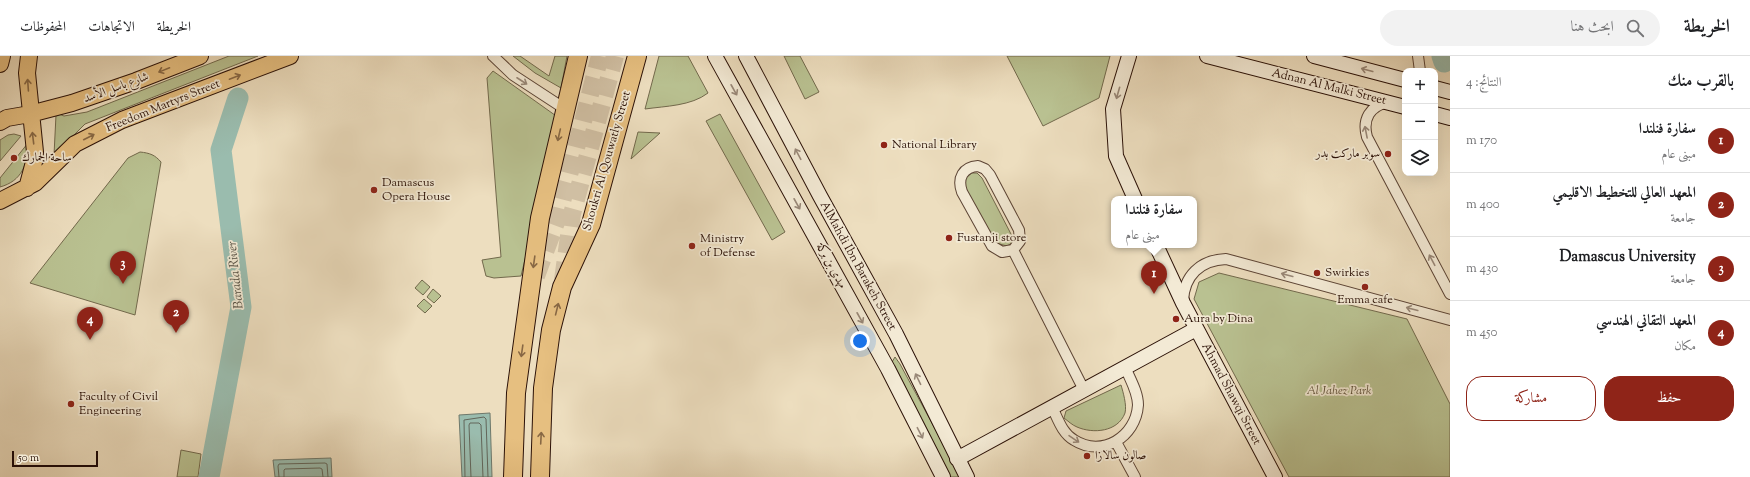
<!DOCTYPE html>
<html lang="ar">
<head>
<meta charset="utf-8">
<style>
  :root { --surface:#fff; --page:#f2f2f2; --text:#202124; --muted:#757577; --line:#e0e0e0; --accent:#8f2418 }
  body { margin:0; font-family:"Sorts Mill Goudy",Amiri,serif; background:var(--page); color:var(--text); direction:rtl }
  .controls { position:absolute; right:12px; top:12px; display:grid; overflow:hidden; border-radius:8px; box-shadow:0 4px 16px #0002 }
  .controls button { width:36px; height:36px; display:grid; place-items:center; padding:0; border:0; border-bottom:1px solid var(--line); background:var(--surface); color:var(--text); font:20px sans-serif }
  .scale { position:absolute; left:12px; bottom:10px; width:86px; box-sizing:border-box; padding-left:4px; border:2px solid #2b1107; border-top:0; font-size:11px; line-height:14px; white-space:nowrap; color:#2b1107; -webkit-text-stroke:3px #f3ead5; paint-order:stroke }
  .you { position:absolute; left:860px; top:285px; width:14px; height:14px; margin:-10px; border:3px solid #fff; border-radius:50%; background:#1a73e8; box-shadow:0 0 0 6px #1a73e833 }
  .badge { display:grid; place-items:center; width:26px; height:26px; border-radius:50%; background:var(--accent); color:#fff; font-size:13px; font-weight:700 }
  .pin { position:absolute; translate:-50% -33px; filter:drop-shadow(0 1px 2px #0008) }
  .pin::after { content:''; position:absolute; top:21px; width:14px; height:12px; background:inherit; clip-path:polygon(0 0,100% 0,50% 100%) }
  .popup { position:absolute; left:1111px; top:140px; width:86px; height:52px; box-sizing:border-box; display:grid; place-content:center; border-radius:8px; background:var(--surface); filter:drop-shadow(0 1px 3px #0005); font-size:13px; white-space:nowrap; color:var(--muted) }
  .popup b { font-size:15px; color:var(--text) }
  .popup::after { content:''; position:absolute; left:50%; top:100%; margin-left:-8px; border:8px solid transparent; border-top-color:var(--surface) }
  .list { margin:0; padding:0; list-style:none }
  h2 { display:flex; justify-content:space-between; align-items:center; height:52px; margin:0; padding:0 16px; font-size:17px }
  h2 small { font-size:13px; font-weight:400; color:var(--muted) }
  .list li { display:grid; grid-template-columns:26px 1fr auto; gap:12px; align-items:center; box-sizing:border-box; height:64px; padding:0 16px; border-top:1px solid var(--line) }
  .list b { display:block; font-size:15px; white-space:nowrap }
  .list p { margin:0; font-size:13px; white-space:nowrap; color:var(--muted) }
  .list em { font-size:13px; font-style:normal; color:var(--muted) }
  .actions { display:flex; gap:8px; padding:12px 16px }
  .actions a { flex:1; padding:9px 0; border:1px solid var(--accent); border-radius:16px; text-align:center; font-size:14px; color:var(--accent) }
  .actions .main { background:var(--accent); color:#fff }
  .icon { flex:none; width:22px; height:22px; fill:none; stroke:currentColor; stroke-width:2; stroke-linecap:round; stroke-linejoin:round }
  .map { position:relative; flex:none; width:1450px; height:421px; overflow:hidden; direction:ltr }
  header { display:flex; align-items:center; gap:24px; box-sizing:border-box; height:56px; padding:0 20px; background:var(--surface); border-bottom:1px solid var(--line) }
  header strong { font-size:19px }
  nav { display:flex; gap:22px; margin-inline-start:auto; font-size:14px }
  .search { width:280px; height:36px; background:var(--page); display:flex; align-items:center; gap:10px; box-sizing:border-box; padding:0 14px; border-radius:22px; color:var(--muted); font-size:15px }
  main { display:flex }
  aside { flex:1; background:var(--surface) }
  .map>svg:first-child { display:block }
  .green { fill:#b9c191; stroke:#72694c }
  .water { fill:#9abcae; stroke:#6e786b }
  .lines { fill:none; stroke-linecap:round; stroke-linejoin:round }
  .shore { stroke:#62665a; stroke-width:1 }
  .river { stroke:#9abcae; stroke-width:21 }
  .highway-tunnel { stroke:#d0bfa3; stroke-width:18; stroke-dasharray:18 9; stroke-linecap:butt }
  .street-casing { stroke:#5c4435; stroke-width:12 }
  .secondary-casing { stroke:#2b1107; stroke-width:16 }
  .primary-casing { stroke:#2b1107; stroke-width:18 }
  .highway-casing { stroke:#2b1107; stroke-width:20 }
  .street { stroke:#f3ead5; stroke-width:10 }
  .secondary { stroke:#f3ead5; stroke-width:14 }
  .primary { stroke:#e6bf80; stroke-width:16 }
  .highway { stroke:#e6bf80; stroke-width:18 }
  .oneway { stroke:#886844 }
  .oneway2 { stroke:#998878 }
  .poi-dot { fill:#8f2418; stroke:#f3ead5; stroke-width:1.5 }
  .labels { text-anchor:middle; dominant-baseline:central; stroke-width:3.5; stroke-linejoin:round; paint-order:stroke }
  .street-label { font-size:12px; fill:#2b1107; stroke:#f3ead5 }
  .poi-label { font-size:12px; fill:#2b1107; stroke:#f3ead5; text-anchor:start }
  .park-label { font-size:12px; font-style:italic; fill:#5d4f37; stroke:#f3ead5 }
  .water-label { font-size:13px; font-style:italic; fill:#524d41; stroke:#f3ead5 }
</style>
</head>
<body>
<header>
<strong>الخريطة</strong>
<div class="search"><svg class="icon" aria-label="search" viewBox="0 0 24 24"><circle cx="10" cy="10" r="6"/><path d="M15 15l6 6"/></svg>ابحث هنا</div>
<nav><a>الخريطة</a><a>الاتجاهات</a><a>المحفوظات</a></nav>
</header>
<main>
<aside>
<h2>بالقرب منك<small>النتائج: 4</small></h2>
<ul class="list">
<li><span class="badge">1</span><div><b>سفارة فنلندا</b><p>مبنى عام</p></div><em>170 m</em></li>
<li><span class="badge">2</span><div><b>المعهد العالي للتخطيط الاقليمي</b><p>جامعة</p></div><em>400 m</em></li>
<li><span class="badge">3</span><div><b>Damascus University</b><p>جامعة</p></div><em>430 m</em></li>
<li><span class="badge">4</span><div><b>المعهد التقاني الهندسي</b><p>مكان</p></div><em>450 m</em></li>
</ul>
<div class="actions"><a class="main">حفظ</a><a>مشاركة</a></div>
</aside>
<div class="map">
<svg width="1450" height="421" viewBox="0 0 1450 421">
  <rect width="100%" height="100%" fill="#eddebf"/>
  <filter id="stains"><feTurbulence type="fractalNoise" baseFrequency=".005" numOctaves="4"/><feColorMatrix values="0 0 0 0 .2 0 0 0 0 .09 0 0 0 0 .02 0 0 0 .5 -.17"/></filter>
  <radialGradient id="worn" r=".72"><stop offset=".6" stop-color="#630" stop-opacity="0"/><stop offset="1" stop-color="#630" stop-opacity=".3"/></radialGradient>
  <path class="green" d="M229 0H258L85 68 54 99 56 59 59 58 64 60 87 56Z
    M513 0H520L549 20 555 0H567L561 32 535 17Z
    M659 0H688L708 37C691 50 666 50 645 53Z
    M784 0H800L819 36 805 43Z
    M1007 0H1110L1099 42 1043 70Z
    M493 15 559 62 521 220 494 222 486 220 482 204 501 201 487 22Z
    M720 58 785 176 772 184 706 65Z
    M638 76 660 77 631 103Z
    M14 78 21 80 0 105V84L8 79Z
    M28 87C28 108 22 125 0 131V122Z
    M140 96C150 97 155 99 161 106L135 259 30 227 128 102Z
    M972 117H977L982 122 1012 180V187L1007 190 996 187 968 137 963 124Z
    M1219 217 1407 263 1450 348V421H1289L1194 243 1199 226Z
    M422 224 430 231 423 239 415 232Z
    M433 233 441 240 434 247 427 241Z
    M424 243 432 250 425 257 417 250Z
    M895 301 900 308 961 421H949L892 306Z
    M1121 329C1123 336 1127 349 1125 357 1118 376 1093 378 1077 371 1072 369 1068 365 1064 362L1066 355Z
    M181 394 201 398 198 421H177Z"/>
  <path class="water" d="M490 357 492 421H462L459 359Z
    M331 402 332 421H275L273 404Z"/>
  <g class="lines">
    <path class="shore" d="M279 421 278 410 279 408 325 407 327 408 328 421
      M284 421V414L285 413 320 412 322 413 323 421
      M465 421 464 364 484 361 486 363 488 421
      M471 421 469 369 470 367H479L481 369 483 421"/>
    <path class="river" d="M1442 0 1444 6
      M209 421 241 251 221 94 238 42"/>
    <path class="highway-tunnel" d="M536 220 558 161 600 0
      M563 224 572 158 615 0"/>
    <defs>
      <path id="street" d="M493 0 513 19 565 53
        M1418 0 1420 15
        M1388 46C1370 50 1362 63 1367 81L1450 238
        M978 110 985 113 990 119 1019 174 1020 185 1013 194 1002 196 992 190 962 136C957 122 963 111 978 110Z
        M1013 194 1084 334
        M1183 245C1184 220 1200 204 1226 203L1450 264
        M1052 351C1058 363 1062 377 1074 384 1102 402 1136 381 1138 349 1138 336 1130 323 1125 311
        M1116 386 1135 421"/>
      <path id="secondary" d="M715 0 888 313 943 421
        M746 0 820 140 896 278 967 421
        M1129 0 1113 53 1116 100 1135 143
        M1207 0 1405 51
        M1314 0 1405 24
        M1435 32 1450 36
        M1435 58 1450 62
        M1156 189 1183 247 1275 421
        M957 403 1196 273"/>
      <path id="primary" d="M0 8 2 0
        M0 66 7 62 30 58 72 47 136 25 200 0
        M27 132 34 106 35 96 27 17 29 0
        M0 145 35 127 75 88 122 64 290 0"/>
      <path id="highway" d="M513 421 516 337 540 162 578 0
        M540 421 543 332 551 274 562 231 591 168 637 0"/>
    </defs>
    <use href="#street" class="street-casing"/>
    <use href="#secondary" class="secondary-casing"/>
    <use href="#primary" class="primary-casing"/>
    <use href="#highway" class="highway-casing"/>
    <use href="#street" class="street"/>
    <use href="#secondary" class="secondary"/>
    <use href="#primary" class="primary"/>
    <use href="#highway" class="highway"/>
  </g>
  <defs><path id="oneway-shaft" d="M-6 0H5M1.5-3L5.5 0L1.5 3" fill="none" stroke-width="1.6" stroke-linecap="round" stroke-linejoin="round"/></defs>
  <g class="oneway">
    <use href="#oneway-shaft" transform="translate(164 14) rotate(158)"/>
    <use href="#oneway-shaft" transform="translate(235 21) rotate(-21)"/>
    <use href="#oneway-shaft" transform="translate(28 29) rotate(-94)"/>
    <use href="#oneway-shaft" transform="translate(559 79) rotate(103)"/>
    <use href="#oneway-shaft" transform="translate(89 81) rotate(-27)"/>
    <use href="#oneway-shaft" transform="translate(33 82) rotate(-97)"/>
    <use href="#oneway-shaft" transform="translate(534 206) rotate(98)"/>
    <use href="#oneway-shaft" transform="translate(557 253) rotate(-76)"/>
    <use href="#oneway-shaft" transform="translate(522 295) rotate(98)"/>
    <use href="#oneway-shaft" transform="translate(541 382) rotate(-87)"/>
  </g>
  <g class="oneway2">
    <use href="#oneway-shaft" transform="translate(1367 14) rotate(-165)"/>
    <use href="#oneway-shaft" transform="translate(522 25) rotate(33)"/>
    <use href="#oneway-shaft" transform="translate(734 34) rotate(61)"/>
    <use href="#oneway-shaft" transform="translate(1118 37) rotate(106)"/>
    <use href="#oneway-shaft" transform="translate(1366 76) rotate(-101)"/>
    <use href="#oneway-shaft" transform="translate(798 98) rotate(-118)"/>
    <use href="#oneway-shaft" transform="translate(797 148) rotate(61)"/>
    <use href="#oneway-shaft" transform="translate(1432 204) rotate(-118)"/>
    <use href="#oneway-shaft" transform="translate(1287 219) rotate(-165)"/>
    <use href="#oneway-shaft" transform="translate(1412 253) rotate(-165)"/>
    <use href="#oneway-shaft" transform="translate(860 262) rotate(61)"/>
    <use href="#oneway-shaft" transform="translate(918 323) rotate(-116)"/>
    <use href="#oneway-shaft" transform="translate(920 377) rotate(63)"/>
    <use href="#oneway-shaft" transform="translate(1074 383) rotate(34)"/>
  </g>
  <g class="poi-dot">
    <circle cx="884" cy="89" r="4"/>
    <circle cx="1388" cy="98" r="4"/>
    <circle cx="14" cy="102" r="4"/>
    <circle cx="374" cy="134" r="4"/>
    <circle cx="949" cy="182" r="4"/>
    <circle cx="692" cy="190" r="4"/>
    <circle cx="1317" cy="217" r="4"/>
    <circle cx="1365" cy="231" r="4"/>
    <circle cx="1176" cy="263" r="4"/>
    <circle cx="71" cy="348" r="4"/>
    <circle cx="1087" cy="400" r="4"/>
  </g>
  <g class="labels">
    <g class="street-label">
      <text transform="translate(1329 31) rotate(14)">Adnan Al Malki Street</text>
      <text transform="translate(116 32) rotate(-20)">شارع باسل الأسد</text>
      <text transform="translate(163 50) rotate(-22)">Freedom Martyrs Street</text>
      <text transform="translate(607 105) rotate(-74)">Shoukri Al Qouwatly Street</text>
      <text transform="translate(831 210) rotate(61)">مهدي بن بركة</text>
      <text transform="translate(858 210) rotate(61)">AlMahdi Ibn Barakeh Street</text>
      <text transform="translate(1231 338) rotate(62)">Ahmad Shawqi Street</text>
    </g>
    <g class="poi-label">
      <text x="892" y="89">National Library</text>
      <text x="1380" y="98" text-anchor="end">سوبر ماركت بدر</text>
      <text x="22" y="102">ساحة الجمارك</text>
      <text x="382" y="127">Damascus<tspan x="382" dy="14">Opera House</tspan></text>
      <text x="957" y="182">Fustanji store</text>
      <text x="700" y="183">Ministry<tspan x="700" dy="14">of Defense</tspan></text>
      <text x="1325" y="217">Swirkies</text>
      <text x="1365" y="244" text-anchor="middle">Emma cafe</text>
      <text x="1184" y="263">Aura by Dina</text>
      <text x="79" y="341">Faculty of Civil<tspan x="79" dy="14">Engineering</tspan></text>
      <text x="1095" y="400">صالون سالازا</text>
    </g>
    <g class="park-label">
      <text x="1339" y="335">Al Jahez Park</text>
    </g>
    <g class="water-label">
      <text transform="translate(236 219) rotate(-96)">Barada River</text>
    </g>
  </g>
  <rect width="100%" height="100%" filter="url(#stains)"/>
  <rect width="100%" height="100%" fill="url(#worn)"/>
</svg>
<div class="controls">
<button>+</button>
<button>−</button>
<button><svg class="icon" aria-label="layers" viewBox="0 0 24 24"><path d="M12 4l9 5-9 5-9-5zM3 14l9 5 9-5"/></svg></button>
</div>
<div class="scale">50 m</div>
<div class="you"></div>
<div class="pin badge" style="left:1154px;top:238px">1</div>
<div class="popup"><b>سفارة فنلندا</b>مبنى عام</div>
<div class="pin badge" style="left:176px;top:277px">2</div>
<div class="pin badge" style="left:123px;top:228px">3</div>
<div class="pin badge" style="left:90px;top:284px">4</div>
</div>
</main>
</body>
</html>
